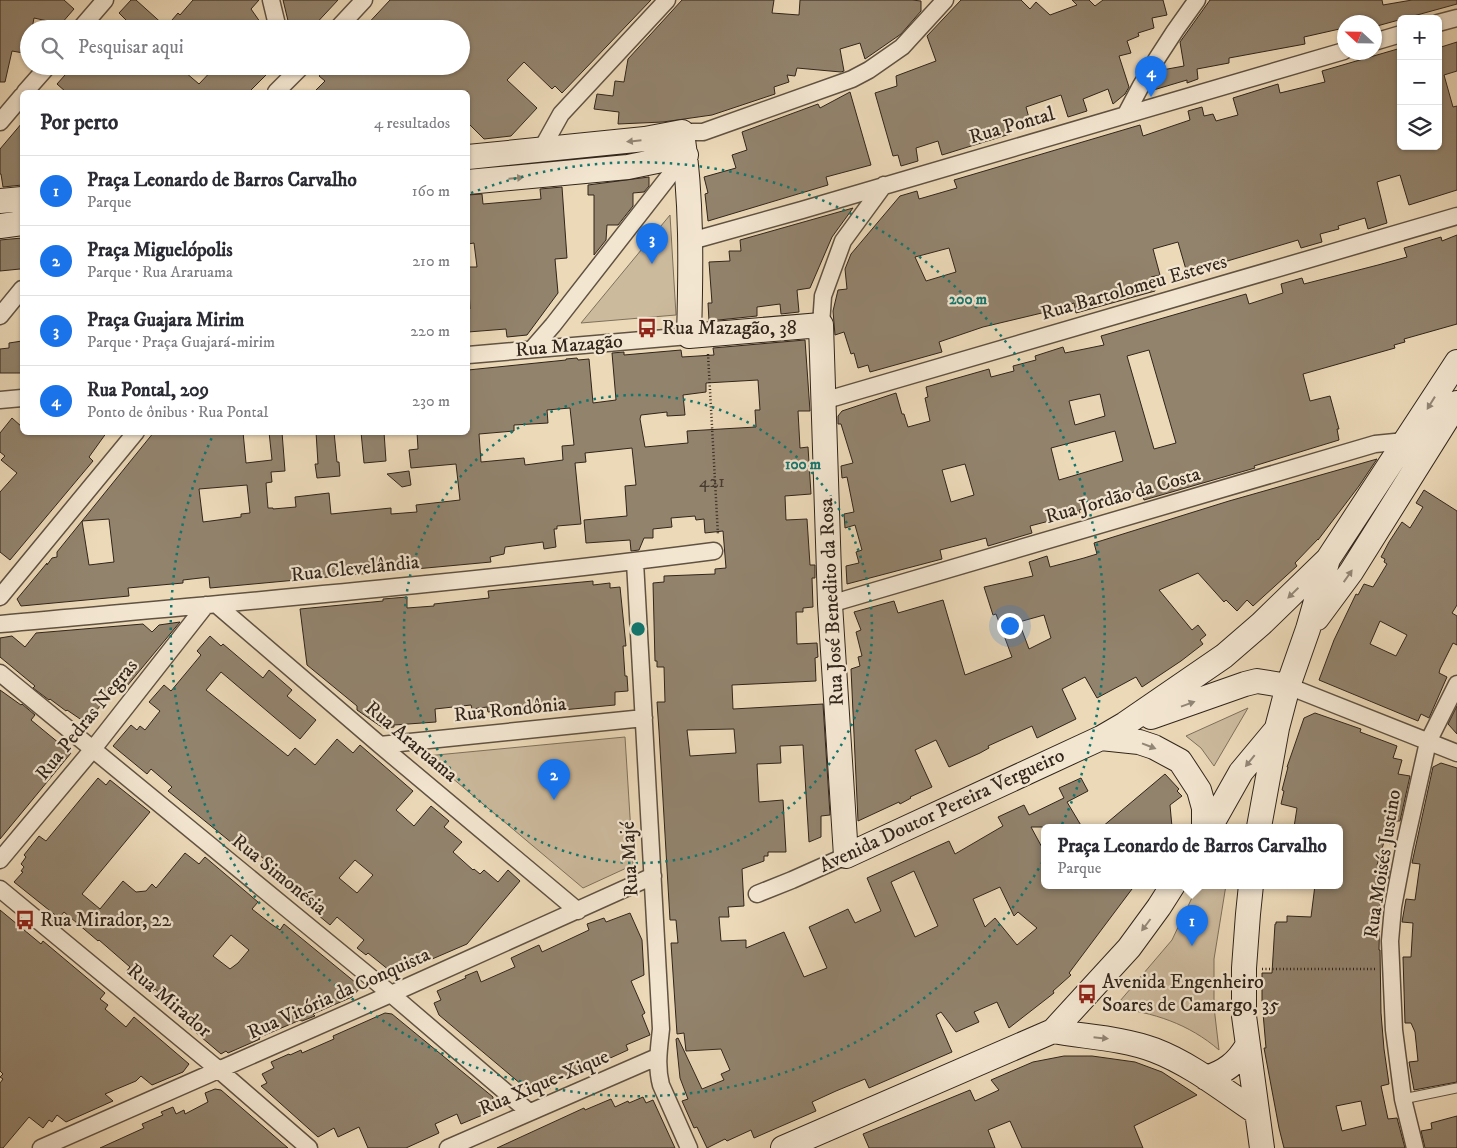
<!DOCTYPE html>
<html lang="pt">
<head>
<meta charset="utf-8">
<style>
  :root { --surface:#fff; --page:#f2f2f3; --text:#2b2b33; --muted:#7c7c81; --line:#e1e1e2; --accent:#1a73e8 }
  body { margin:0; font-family:"IM FELL DW Pica",serif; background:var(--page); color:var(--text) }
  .controls { position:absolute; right:15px; top:15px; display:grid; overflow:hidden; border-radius:8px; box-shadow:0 1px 4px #0004 }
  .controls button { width:45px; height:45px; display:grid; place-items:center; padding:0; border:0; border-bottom:1px solid var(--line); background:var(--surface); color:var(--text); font:25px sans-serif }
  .compass { position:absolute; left:1337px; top:15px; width:45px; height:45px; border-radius:50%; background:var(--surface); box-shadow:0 1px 4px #0004; rotate:292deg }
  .you { position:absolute; left:1009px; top:625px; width:18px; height:18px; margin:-12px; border:4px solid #fff; border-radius:50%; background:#1a73e8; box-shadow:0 0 0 8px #1a73e833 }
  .badge { display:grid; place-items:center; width:32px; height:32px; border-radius:50%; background:var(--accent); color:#fff; font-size:16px; font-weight:700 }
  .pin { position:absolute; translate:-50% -41px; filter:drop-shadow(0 1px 2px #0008) }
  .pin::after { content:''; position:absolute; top:26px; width:18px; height:15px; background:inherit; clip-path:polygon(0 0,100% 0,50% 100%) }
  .popup { position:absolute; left:1041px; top:824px; width:302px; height:65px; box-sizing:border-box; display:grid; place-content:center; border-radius:8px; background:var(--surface); filter:drop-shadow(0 1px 4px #0005); font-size:16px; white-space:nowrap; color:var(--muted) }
  .popup b { font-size:19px; color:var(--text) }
  .popup::after { content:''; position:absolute; left:50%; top:100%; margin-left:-10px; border:10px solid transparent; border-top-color:var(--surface) }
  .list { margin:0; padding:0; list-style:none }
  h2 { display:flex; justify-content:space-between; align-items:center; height:65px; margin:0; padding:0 20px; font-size:21px }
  h2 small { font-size:16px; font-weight:400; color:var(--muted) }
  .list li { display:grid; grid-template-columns:32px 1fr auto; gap:15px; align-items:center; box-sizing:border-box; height:70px; padding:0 20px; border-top:1px solid var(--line) }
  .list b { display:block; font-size:19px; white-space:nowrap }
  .list p { margin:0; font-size:16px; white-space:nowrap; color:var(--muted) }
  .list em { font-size:16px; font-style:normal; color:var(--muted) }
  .icon { flex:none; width:28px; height:28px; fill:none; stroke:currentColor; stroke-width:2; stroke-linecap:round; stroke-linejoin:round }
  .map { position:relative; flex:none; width:1457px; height:1148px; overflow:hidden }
  .search { position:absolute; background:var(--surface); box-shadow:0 1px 4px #0004; left:20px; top:20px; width:450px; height:55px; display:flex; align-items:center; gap:12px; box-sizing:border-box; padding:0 18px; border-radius:28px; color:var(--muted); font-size:19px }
  .panel { position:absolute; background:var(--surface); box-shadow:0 1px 4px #0004; left:20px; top:90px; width:450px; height:345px; border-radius:8px }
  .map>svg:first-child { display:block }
  .green { fill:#ccba9d; stroke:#7e705c }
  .building { fill:#92836d; stroke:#31251b; fill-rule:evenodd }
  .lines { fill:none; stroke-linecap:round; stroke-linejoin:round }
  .lane-casing { stroke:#605242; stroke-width:11 }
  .street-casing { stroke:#605242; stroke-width:19 }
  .secondary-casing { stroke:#31251b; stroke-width:26 }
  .path { stroke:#31251b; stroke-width:2.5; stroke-dasharray:1 2.5; stroke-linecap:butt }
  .lane { stroke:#f3e6d1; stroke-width:9 }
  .street { stroke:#f3e6d1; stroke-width:16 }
  .secondary { stroke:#f3e6d1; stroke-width:24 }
  .oneway { fill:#928676 }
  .ring { fill:none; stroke:#0f766e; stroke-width:2.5; stroke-dasharray:2.5 5 }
  .labels { text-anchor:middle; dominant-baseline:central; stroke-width:4.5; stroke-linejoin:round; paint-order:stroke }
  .number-label { font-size:18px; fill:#493c30 }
  .street-label { font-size:20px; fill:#31251b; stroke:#f3e6d1 }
  .poi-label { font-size:20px; fill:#31251b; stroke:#f3e6d1; text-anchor:start }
  .centre { fill:#0f766e; stroke:#f3e6d1; stroke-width:2.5 }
  .ring-label { font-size:15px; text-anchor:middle; font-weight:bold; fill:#0f766e; stroke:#f3e6d1; stroke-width:4.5; stroke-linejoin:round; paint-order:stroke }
</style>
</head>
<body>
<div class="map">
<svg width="1457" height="1148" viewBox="0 0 1457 1148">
  <rect width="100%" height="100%" fill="#ecd9b8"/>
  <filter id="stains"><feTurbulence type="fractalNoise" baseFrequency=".004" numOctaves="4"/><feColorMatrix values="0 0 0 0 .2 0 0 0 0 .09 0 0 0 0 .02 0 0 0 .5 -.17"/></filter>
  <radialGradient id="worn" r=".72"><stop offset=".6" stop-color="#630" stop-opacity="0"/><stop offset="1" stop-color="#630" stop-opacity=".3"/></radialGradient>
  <path class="green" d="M670 215 676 315 581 323Z
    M1248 708 1214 766 1201 748 1186 736Z
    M625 737 633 865 583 888 426 756Z
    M1198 885H1226L1214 959V1007L1219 1050C1189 1024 1153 1012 1114 1008L1172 940Z"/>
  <path class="building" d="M0 0H64L74 9 61 24 34 18 32 29H29V54L12 51 5 82H0Z
    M131 0H136L166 27 178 13 180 15 193 0H259L251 9 265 29H120L127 21 119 13Z
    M283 0H338L311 29 303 24 298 29H290Z
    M390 0H651L562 93 555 86 552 89 524 62 507 80 537 108 511 136 484 139 468 123V92H314L325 81 319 76 328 66H461V29H363Z
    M682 0H774L772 13 799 15 800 0H912L921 1V11L901 34 865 59 860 43 840 49 844 71 841 72 797 68 795 76 787 75 789 82 774 87 775 94 712 115 663 122 618 124 619 112 594 109 597 94 613 96 615 81 624 82 628 59Z
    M961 0H1021L1030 9 1036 2 1050 15 1077 5 1072 0H1089L1095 6 1103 0H1163L1167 15 1152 18 1154 28 1138 33 1139 36 1127 41 1131 53 1119 56 1129 87 1125 94 1113 104 1108 89 1083 99 1087 111 1068 117 1061 95 1026 107 1029 118 1008 125 1010 134 942 155 938 141 916 148 918 161 901 166 898 155 893 156 875 93 897 86 896 76 936 61 927 36Z
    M1210 0H1382L1383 5 1412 0H1457V4L1377 26 1374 22H1344V28L1304 37 1305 44 1229 58V63L1197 69 1198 79 1187 83V80L1150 91 1162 70 1184 66 1180 42Z
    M1457 42V71L1444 75 1453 107 1457 106V190L1409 205 1400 175 1377 182 1387 223 1368 229 1365 218 1338 226 1339 229 1320 234 1322 242 1301 248 1298 240 1187 273 1178 242 1153 249 1160 275 1151 277 1155 291 1076 313 1074 303 1046 312 983 327 939 342 942 352 870 372 868 365 858 368 854 353 851 354 844 332 835 335 833 311 838 290 847 289 845 269 851 254 900 196 917 191 919 199 957 188 954 180 1140 125 1143 136 1190 120 1188 111 1202 107 1204 116 1213 114 1216 121 1238 115 1233 98 1278 84 1280 93 1325 82 1322 71 1401 48V146H1438V48ZM949 248 956 272 926 281 915 257Z
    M73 66H163L168 71 172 66H178L199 84 216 66H257L266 75 249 92H66L57 84Z
    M850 92 871 165 826 177 828 185 708 221 705 194 708 193 704 177 736 168 732 155 747 150 742 132 818 104 820 108Z
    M22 123V185L3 187 1 174H0V149Z
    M649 177V186L644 192 633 193V206L618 225H607L606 240 594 255V195H588V185Z
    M562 187 567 258 555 259 558 293 527 335 507 337 506 329 468 332V310L470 309 468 267H477L474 243 468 244V195L482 194 483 204 541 199 540 189Z
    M853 208 832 237 810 288 797 290 799 312 781 314 780 304 757 307V316L709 321 708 303H712L709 262 730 261 729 251H741L740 240Z
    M1457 235V324L1404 339 1405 342 1394 345 1395 348 1303 374 1310 401 1330 396 1339 429H1337L1339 440 1254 466 1255 468 1234 474 1144 500 1141 490 1110 499V501L1079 510 1080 513 1030 526 1032 533 988 546 986 538 940 550 942 559 847 584 846 566 859 563 856 552 862 550 855 525 845 528 844 514 854 512 847 477 842 478 841 466 853 463 841 424H838V416L842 411 896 393 902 414H904L908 427 930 421 925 398 928 397 926 387 989 369 991 377 1014 371 1013 366 1036 360 1035 356 1063 347 1065 353 1104 345 1101 336 1246 294 1249 304 1283 293 1281 284 1302 278 1304 284 1378 265 1407 257 1404 248 1441 237 1442 241ZM1149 350 1176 443 1154 449 1127 356ZM1100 394 1105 416 1075 425 1069 401ZM1115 431 1123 461 1059 480 1051 448ZM965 464 974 495 951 502 942 470Z
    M22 238V267L20 269 0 271V240Z
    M805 340 810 411H798L800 448 808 447 811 494 785 496 786 520 807 519 810 565H815V578H812L813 607 803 608V612H796L797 644 817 643 818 657 815 658 816 681 732 685 733 709 823 704 830 815 821 816V837L809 842 803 745 780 746 781 763 757 764 759 802 783 800 786 852H768V856H764V861L742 869 744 906 728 907 729 917H719L721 941 746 940V948L784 932 804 977 827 968 809 927 848 909 855 923 881 911 867 878 949 841 955 854 1003 826 998 817 1024 805 1029 815 1064 798 1059 788 1081 778 1088 791 1067 802 1082 827H1031L1044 851V885H1135L1069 973 1071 975 1053 991 1054 993 1009 1028 997 1002 974 1012 979 1022 956 1032 941 1012 936 1015 952 1052 869 1088 865 1079 836 1091 812 1102 816 1111 754 1138 751 1130 727 1141 725 1139 707 1148 697 1127 694 1128 682 1101 688 1099 680 1078 676 1039 678 1038 702 1089 724 1080 721 1074 730 1070 721 1049 686 1051 684 1033 677 1034 671 943H678L676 920H670L659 731 657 702H665L664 667H657V661H655L653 583 664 582V576L715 574V569L726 568 723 531 705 533 704 519 696 520 695 516 671 518 672 527 653 529V538H644L639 550 631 551 630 540 586 543 584 520 627 516 625 486 636 485 632 448 585 453 586 462 575 463 581 524 557 526V529H554L556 547 544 549 543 542 505 547 504 554 490 557 491 562 210 588 209 577 183 580V583L128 588 129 596 21 606 17 599 47 563V565L52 558 57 557V552L154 432H243L246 463 272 460 269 432H282L285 471 271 472 272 482 266 483 268 508H273V509L296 507 295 497 329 493 331 514 391 508V514L417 512 416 505 460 500 456 464 411 468 409 450 418 449 417 432H468V370L566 360V359L577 358 578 360 589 359 593 403 616 400 612 353 624 352V355L681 350 682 357 714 355 713 348ZM758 380 760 410H755L756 427 687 431 688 443 645 447 640 419 641 415 667 412V416L685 415 683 395 706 392V383ZM570 408 574 445 562 446 563 460 525 465 524 458 481 462 479 434 514 431V425L548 423 547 410ZM247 485 250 513 241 514V517L203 522 199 489ZM109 519 114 562 89 565 82 521ZM734 729 736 753 690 756 687 730ZM914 871 938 926 915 937 891 882ZM1000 887 1014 916 1018 912 1037 928 1017 945 995 918 985 927 973 899Z
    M22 341V373H0V349L9 348V343Z
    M12 418 22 427V432H107L89 457 93 461 10 560 0 552V492L17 473 1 460 5 456 0 452V433Z
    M316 432H334L337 462H339L340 476 317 478 315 464H318Z
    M361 432H384L386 461 364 463Z
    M1377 459 1359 486 1318 540V539L1295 563 1297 566 1253 606 1247 600 1237 611 1226 600 1224 602 1198 573 1159 590 1192 630 1198 625 1206 635 1200 640 1203 644 1181 661 1142 687 1136 677 1097 698 1085 677 1062 689 1076 719 1037 738 1032 726 988 746 989 748 980 753 949 767 936 740 915 750 932 787 910 797 911 798 900 804 899 802 858 821 851 669 860 666 858 657 862 656 856 632 861 630 854 612 894 601 898 613 943 600 965 675 1012 657 996 614 993 615 984 587 1033 576 1029 562 1047 556 1050 567 1084 558 1097 554 1094 543 1229 501ZM1044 615 1051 638 1029 649 1019 622Z
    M409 471 411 485 402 487 387 474Z
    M1424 490 1457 511V605L1452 613 1457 616V645L1453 643 1440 669 1439 673 1447 677 1429 718 1421 714 1418 721 1319 680 1334 640 1356 594 1358 595 1364 584 1373 587 1387 564 1384 562 1385 559 1381 557 1389 542 1402 522 1410 528 1423 507 1416 503ZM1380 621 1407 635 1396 656 1370 644Z
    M593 581V585L610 583V588L620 587 626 646H623L625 676H627L628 691 615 692V705L499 716 498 711 488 712 487 707 472 709 471 705 435 709 436 722 394 725V727L383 728 357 710V706L307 665 300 609 383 601V599L407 597V608L434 606V604L489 598 488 591Z
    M180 622 127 686 121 681 86 723 67 710 66 711 50 699 49 700 33 688 35 686 0 657V638L12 636 25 647 36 633 143 624 152 632 159 625Z
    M210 636 221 646 223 644 263 678 269 670 292 690 287 696 316 720 300 739 221 672 206 690 288 756 295 748 315 765 337 739 353 753 360 745 413 791 396 810 414 826 431 806 449 821 444 827 462 842 453 852 473 870 474 869 480 874 484 870 498 882 508 870 520 881 467 944 395 975 368 953 366 955 357 948 364 940 337 917 330 925 259 866 264 859 237 837 232 843 168 791 172 787 151 769 147 774 113 746 131 725 137 730 140 726 145 730 160 711 149 702 164 685 171 691 201 655 197 651ZM355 860 373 875 357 893 339 878Z
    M0 690 21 705 22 704 35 715 31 720 71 753 0 839Z
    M1457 706V734L1448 724Z
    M1315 713 1361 729 1360 732 1397 746 1393 758 1402 760 1398 774 1410 776 1400 821H1396L1390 844 1384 842 1377 865 1390 868 1388 879 1377 877 1374 901 1380 902 1379 950H1380L1381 1013 1384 1049 1389 1084 1381 1086 1388 1119 1397 1118 1405 1148H1284L1279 1128 1264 1048H1266L1262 1001V973H1272L1275 924H1276V922H1287V916L1311 917 1315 885H1340V827H1294L1297 808 1281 804 1284 791 1282 790 1288 767H1287L1304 718ZM1361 1101 1366 1125 1342 1131 1336 1106Z
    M1441 763 1457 768V1082L1414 1090 1409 1062 1418 1061 1415 1032 1411 1023H1405L1403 957H1411L1413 923 1402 922 1406 899 1415 900 1420 864 1412 863 1433 767Z
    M1165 774 1179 789 1177 791 1182 796 1170 805 1172 827H1102Z
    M98 778 106 785 110 780 150 812 82 894 100 909 123 881 136 892 146 891 152 884 156 888 185 853 199 864 205 857 258 902 252 909 271 924 280 930 284 924 361 987 352 997 313 1014 315 1016 302 1021 300 1020 258 1038 260 1039 228 1053 226 1051 221 1054 187 1025 192 1019 155 989 150 994 125 973 130 967 99 940 98 941 64 912 59 918 14 882 23 872 21 871 24 867 21 864 26 857 24 855 39 836 46 841ZM231 935 249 950 238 963 230 969 213 956Z
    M0 910 41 944 43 941 105 993 100 999 108 1005 105 1009 126 1027 134 1017 189 1064 183 1072 152 1085 141 1076 136 1081 105 1094 113 1101 66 1122 57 1115 52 1122 49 1120 43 1128 29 1117 3 1148H0V1083L3 1079 0 1077 3 1074 0 1071Z
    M630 913 642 940 644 975 631 981 645 1013 642 1015 650 1035 626 1045 628 1050 535 1092 528 1090 439 1015 434 1003 441 1000 437 991 466 978 465 976 477 971 481 982 515 967 511 958 539 945 542 952 589 930 587 924 604 918 606 922Z
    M385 1013 392 1014 493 1097 492 1111 461 1124 457 1114 435 1124 439 1133 406 1148H368L359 1127 338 1137 334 1128 318 1137 261 1086 267 1083 262 1074 274 1068 271 1062 289 1054 290 1055 301 1050 302 1053 334 1039 333 1036Z
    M1064 1056H1092L1135 1062 1162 1072 1197 1095 1134 1126 1143 1148H1022L1010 1121 988 1130 995 1148H869L863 1134 970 1090 975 1101 999 1090 991 1080 1033 1062Z
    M215 1089 221 1090 288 1148H100L144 1128 142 1124 163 1115 161 1112 173 1107 176 1114 184 1110 185 1114 208 1102 205 1093Z
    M643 1097 646 1103 653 1100 675 1148H497L584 1108 585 1110 611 1099 615 1107 628 1101 629 1103Z
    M1457 1116V1148H1425L1421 1131 1432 1129 1431 1123Z"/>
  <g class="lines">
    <defs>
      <path id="lane" d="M1403 1099 1457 1088"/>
      <path id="street" d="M271 0 278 29
        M1438 23 1457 18
        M80 29 105 0
        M337 29 364 0
        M1374 42 1401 34
        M25 92 48 66
        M276 92 302 66
        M1126 114C1146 74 1170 36 1197 0
        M0 122 22 96
        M682 132H703L852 79 869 70 902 47 945 0
        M541 150 561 114 667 0
        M691 241 802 210 1344 51
        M0 316 22 289
        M821 325 823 296 843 241 884 185
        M533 348 553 325 688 152
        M468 355 689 336
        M0 400 22 398
        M823 401 1457 216
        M635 562 661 1029C659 1048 656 1066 661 1085L689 1148
        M0 597 136 432
        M830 604 1375 444 1405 441 1410 443
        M217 605 380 745 578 911
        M0 624C238 602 477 582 714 551
        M0 673 391 994 529 1112
        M1288 686 1457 753
        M380 745 644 718
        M0 860 93 749 206 605
        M0 889 219 1070 309 1148
        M757 894 792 880 846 856
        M41 1148 391 994 653 876
        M448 1148 657 1057
        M1415 1148 1403 1099 1394 1030 1390 941 1393 907 1404 849 1428 742 1457 684"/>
      <path id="secondary" d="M468 157 645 139 682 132C692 199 691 267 689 336L821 325 830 604 846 856 1101 738 1125 724 1224 656 1261 624 1328 559
        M468 182 628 167 686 155
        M0 201 22 199
        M0 226 22 223
        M1317 618 1351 572 1457 403
        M1151 717 1245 684 1257 681 1288 686
        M1101 738 1139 742 1154 747 1180 761 1199 790 1204 808V827
        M1210 827 1241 772 1276 730
        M1259 827 1277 728 1288 686 1308 629 1328 559 1457 362
        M1251 885 1248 914 1244 968V1016L1262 1148
        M1053 1031C1086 1037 1122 1038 1154 1050 1191 1064 1223 1090 1256 1112
        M1206 1078C1225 1072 1237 1063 1247 1046
        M783 1148 1053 1031 1129 948 1159 907 1173 885"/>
    </defs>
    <use href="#lane" class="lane-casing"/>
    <use href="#street" class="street-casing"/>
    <use href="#secondary" class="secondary-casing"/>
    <path class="path" d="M708 354 718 535
      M1262 969H1377"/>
    <use href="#lane" class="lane"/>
    <use href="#street" class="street"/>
    <use href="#secondary" class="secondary"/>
  </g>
  <defs><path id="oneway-solid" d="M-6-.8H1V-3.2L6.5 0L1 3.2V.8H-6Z" transform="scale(1.25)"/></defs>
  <g class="oneway">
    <use href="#oneway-solid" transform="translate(634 141) rotate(174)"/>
    <use href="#oneway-solid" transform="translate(516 178) rotate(-5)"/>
    <use href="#oneway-solid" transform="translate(1431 403) rotate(122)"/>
    <use href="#oneway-solid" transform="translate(1348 576) rotate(-55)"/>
    <use href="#oneway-solid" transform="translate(1293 593) rotate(136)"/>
    <use href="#oneway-solid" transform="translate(1188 704) rotate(-20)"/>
    <use href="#oneway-solid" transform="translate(1149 746) rotate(21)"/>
    <use href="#oneway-solid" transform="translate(1250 761) rotate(129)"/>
    <use href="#oneway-solid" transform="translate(1146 925) rotate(127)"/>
    <use href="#oneway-solid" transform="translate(1101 1038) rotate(6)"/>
  </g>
  <g class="ring">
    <circle cx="638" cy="629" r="234"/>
    <path d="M471 193A467 467 0 1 1 213 435"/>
  </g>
  <defs>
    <symbol id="bus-bare" viewBox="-9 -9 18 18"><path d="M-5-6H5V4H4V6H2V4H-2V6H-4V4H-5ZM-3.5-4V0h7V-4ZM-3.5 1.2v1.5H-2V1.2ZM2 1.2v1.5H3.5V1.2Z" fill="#8f2418" stroke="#f3e6d1" stroke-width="2.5" paint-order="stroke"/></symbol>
  </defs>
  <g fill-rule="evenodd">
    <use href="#bus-bare" x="633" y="314" width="28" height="28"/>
    <use href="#bus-bare" x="11" y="906" width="28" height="28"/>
    <use href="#bus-bare" x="1073" y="980" width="28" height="28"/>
  </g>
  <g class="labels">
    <g class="number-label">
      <text x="712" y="482">421</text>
    </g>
    <g class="street-label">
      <text transform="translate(1012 126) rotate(-16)">Rua Pontal</text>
      <text transform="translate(1134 288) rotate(-16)">Rua Bartolomeu Esteves</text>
      <text transform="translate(569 346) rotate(-5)">Rua Mazagão</text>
      <text transform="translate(1123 496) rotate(-16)">Rua Jordão da Costa</text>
      <text transform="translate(355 569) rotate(-6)">Rua Clevelândia</text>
      <text transform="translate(832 602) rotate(-93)">Rua José Benedito da Rosa</text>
      <text transform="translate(510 710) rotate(-6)">Rua Rondônia</text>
      <text transform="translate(87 720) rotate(-51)">Rua Pedras Negras</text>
      <text transform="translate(411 742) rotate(40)">Rua Araruama</text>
      <text transform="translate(942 811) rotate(-25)">Avenida Doutor Pereira Vergueiro</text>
      <text transform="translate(630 859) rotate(-93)">Rua Majé</text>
      <text transform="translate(1383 864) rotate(-81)">Rua Moisés Justino</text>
      <text transform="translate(279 875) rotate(39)">Rua Simonésia</text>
      <text transform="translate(339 994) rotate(-24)">Rua Vitória da Conquista</text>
      <text transform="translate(169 1001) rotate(40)">Rua Mirador</text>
      <text transform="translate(544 1083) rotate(-23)">Rua Xique-Xique</text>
    </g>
    <g class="poi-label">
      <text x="662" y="328">Rua Mazagão, 38</text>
      <text x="40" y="920">Rua Mirador, 22</text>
      <text x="1102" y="982">Avenida Engenheiro<tspan x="1102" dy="23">Soares de Camargo, 35</tspan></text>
    </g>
  </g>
  <circle cx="638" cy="629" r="8" class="centre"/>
  <g class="ring-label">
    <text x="968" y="304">200 m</text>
    <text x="803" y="469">100 m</text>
  </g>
  <rect width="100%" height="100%" filter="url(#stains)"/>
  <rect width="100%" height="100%" fill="url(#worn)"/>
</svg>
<div class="controls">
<button>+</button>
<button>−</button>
<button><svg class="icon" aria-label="layers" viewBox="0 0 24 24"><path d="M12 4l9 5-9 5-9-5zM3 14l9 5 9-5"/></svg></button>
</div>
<svg class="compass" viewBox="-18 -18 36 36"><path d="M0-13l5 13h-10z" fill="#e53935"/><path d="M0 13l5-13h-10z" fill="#7c7c81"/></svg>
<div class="you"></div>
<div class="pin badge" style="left:1192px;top:946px">1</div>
<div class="popup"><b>Praça Leonardo de Barros Carvalho</b>Parque</div>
<div class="pin badge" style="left:554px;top:800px">2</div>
<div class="pin badge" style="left:652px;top:264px">3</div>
<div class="pin badge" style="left:1151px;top:97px">4</div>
<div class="search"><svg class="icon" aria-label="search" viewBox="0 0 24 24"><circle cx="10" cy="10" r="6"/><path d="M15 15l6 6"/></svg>Pesquisar aqui</div>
<section class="panel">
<h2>Por perto<small>4 resultados</small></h2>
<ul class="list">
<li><span class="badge">1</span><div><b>Praça Leonardo de Barros Carvalho</b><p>Parque</p></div><em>160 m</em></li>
<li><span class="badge">2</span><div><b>Praça Miguelópolis</b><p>Parque · Rua Araruama</p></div><em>210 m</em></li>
<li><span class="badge">3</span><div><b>Praça Guajara Mirim</b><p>Parque · Praça Guajará-mirim</p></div><em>220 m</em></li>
<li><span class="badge">4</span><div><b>Rua Pontal, 209</b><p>Ponto de ônibus · Rua Pontal</p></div><em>230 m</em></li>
</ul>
</section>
</div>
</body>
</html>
